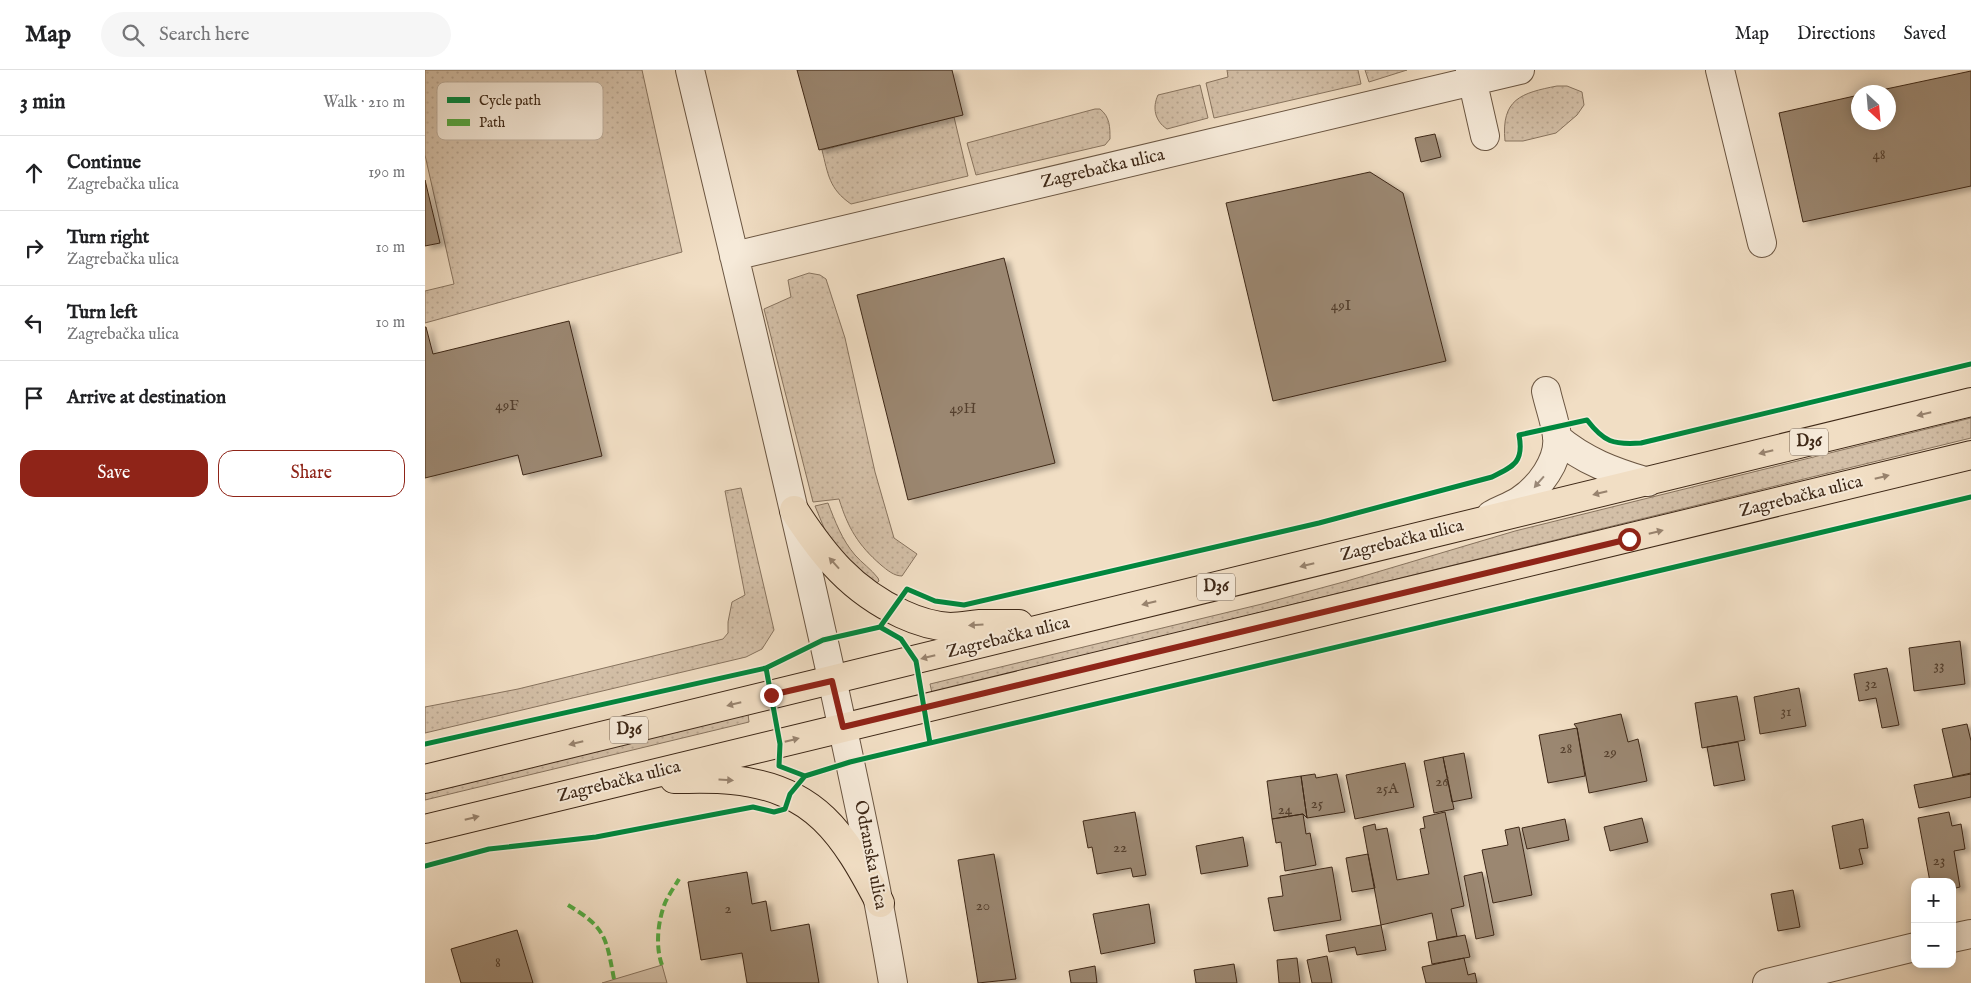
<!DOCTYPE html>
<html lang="en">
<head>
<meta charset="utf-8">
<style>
  :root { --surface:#fff; --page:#f6f6f6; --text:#202124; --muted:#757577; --line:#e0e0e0; --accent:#8f2418 }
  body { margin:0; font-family:"IM FELL English",serif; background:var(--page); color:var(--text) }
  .controls { position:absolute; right:15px; bottom:15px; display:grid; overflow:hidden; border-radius:10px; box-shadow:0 2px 12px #0003 }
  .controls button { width:45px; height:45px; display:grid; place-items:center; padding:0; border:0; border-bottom:1px solid var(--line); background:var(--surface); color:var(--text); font:25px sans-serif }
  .compass { position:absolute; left:1426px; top:15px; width:45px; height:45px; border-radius:50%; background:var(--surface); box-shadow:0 2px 12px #0003; rotate:154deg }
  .stop { position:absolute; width:15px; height:15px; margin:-11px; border:4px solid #8f2418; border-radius:50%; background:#fff }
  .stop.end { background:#8f2418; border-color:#fff; box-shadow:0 1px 5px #0008 }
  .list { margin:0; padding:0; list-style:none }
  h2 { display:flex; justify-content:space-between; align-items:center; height:65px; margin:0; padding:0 20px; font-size:21px }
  h2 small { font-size:16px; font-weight:400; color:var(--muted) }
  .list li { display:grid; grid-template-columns:32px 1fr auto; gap:15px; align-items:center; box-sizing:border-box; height:75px; padding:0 20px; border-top:1px solid var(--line) }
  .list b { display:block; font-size:19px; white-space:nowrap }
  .list p { margin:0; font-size:16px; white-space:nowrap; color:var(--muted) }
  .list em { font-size:16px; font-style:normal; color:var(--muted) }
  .actions { display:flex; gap:10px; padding:15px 20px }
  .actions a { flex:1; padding:11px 0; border:1px solid var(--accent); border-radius:15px; text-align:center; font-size:18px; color:var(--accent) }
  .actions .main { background:var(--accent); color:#fff }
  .icon { flex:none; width:28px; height:28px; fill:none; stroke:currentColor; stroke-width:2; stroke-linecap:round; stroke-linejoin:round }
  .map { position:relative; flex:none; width:1546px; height:913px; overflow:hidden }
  header { display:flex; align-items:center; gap:30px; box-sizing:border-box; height:70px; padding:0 25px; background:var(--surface); border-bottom:1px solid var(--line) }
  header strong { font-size:24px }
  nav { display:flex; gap:28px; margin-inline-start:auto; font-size:18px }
  .search { width:350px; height:45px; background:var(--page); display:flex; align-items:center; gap:12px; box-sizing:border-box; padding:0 18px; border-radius:28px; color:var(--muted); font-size:19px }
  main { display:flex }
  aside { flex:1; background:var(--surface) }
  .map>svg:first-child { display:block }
  .grass { fill:url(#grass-dots); stroke:#88745f }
  .park { fill:#d3bfa7; stroke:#88745f }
  .building { fill:#9b8771; stroke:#3e2817; filter:url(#shadow) }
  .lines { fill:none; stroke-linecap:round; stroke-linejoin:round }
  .minor-casing { stroke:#6b5642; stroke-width:30 }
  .major-casing { stroke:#3e2817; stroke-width:30 }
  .minor { stroke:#f6ead9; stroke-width:28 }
  .major { stroke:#f1dec4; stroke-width:28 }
  .quiet { stroke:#55aa42; stroke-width:4; stroke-dasharray:8 4; stroke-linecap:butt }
  .cycleway-casing { stroke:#f6ead9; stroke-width:8 }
  .cycleway { stroke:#00873e; stroke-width:5 }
  .oneway { fill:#98836e }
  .oneway2 { fill:#9a8978 }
  .route { stroke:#8f2418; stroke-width:6 }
  .labels { text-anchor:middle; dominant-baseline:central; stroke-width:4; stroke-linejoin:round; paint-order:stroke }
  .number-label { font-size:15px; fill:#55402e }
  .shield { fill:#f6ead9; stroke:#756251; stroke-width:1 }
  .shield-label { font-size:16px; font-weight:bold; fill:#3e2817 }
  .street-label { font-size:18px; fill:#3e2817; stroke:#f6ead9 }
  .key { fill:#f6ead9; stroke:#bfb09f; stroke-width:1 }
  .key-label { font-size:14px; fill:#3e2817 }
</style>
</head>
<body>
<header>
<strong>Map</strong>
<div class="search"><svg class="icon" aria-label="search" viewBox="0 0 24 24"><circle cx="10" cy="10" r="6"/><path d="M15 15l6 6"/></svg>Search here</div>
<nav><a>Map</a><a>Directions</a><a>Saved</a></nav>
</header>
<main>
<aside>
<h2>3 min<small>Walk · 210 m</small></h2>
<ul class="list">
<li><svg class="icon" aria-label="ahead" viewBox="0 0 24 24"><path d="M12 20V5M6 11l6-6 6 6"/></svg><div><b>Continue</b><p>Zagrebačka ulica</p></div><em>190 m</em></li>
<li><svg class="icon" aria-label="right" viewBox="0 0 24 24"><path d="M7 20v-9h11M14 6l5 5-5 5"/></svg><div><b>Turn right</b><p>Zagrebačka ulica</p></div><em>10 m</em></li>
<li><svg class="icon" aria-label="left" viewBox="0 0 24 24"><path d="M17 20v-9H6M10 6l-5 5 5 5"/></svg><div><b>Turn left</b><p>Zagrebačka ulica</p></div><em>10 m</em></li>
<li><svg class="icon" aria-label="arrive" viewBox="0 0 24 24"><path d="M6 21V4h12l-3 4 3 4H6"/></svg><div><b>Arrive at destination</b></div></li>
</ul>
<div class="actions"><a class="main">Save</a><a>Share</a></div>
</aside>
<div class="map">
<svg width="1546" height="913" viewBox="0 0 1546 913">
  <defs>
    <pattern id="grass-dots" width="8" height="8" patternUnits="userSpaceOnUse" patternTransform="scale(1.25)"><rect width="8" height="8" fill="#d3bfa7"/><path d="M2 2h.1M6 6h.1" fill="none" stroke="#b6a48f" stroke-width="1.8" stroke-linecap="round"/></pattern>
    <filter id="shadow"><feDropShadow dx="5.5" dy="3" stdDeviation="2.5" flood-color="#0004"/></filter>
  </defs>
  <rect width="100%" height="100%" fill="#f1dec4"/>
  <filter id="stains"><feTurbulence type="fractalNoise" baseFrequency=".004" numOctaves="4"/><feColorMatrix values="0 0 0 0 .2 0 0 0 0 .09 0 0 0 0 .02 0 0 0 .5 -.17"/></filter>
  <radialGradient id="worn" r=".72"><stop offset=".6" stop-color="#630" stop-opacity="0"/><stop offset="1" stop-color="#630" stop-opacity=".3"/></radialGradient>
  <path class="grass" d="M0 0H217L257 182 0 253V221L29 214 0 85Z
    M802 0H933L936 14 789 48 781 13 803 7Z
    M940 0H982L944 12Z
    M775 15 783 48 742 59C730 51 727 38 733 25Z
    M1132 16H1142L1157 22 1159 35 1152 45 1131 63 1098 71H1080C1076 29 1096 23 1132 16Z
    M670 39H675C685 47 685 57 685 69L680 75 551 105 542 73Z
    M529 47 543 106 426 134C404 119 403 104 397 80Z
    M384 203 395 205 401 209 420 268 450 402 469 468 492 484 477 506C469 506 462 500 456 495 433 475 423 458 414 429L388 432 339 239 366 227 363 210Z
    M1546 348V368L507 623 505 614 837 534 922 511 1090 461Z
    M316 418 349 560 337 579 321 587 0 663V637L93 619 298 569 303 563V552L307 532 320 525 300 421Z
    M403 433C410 451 417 470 430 485 437 493 446 499 453 508L454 511 447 518 402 465 390 436Z
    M323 644 324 652 0 730V723Z"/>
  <path class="park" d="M237 895 242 913H177Z"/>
  <path class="building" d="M372 0H527L538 45 394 80Z
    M1546 1V116L1378 152 1354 43 1434 25V52H1464V22H1447Z
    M1010 64 1016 87 996 92 990 68Z
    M945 102 978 123 1021 291 848 331 801 133Z
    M0 110 15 173 0 176Z
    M579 188 630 393 483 430 432 225Z
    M144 251 177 386 98 405 93 385 0 408V257H1L8 284Z
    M1535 571 1540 614 1489 621 1484 578Z
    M1462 598 1474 655 1457 658 1451 628 1434 631 1429 604Z
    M1374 618 1381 656 1335 664 1329 627Z
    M1312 626 1320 670 1277 678 1270 633Z
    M1196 644 1203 672 1213 669 1222 711 1164 723 1152 658 1149 654Z
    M1542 654 1546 671V703L1528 707 1517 659Z
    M1152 658 1160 706 1123 713 1114 665Z
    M1313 672 1320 710 1289 716 1282 677Z
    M1039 683 1047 728 1027 732 1018 687Z
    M1018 687 1029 739 1009 743 999 691Z
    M980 693 989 737 930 749 921 705Z
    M890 704 891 708 912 704 920 742 882 748 876 706Z
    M1546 704V727L1494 738 1489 715Z
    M876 706 882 748 878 744 847 749 842 711Z
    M710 742 721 805 708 807 706 798 672 804 667 777 663 778 658 751Z
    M1020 742 1039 836 1026 839 1032 866 1012 870 1007 843 956 855 938 757 950 754 951 760 962 758 972 810 1004 804 995 759 1000 758 998 747Z
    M1524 742 1527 756 1536 754 1540 779 1529 781 1535 817 1527 819V812H1505L1493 748Z
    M878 744 881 764 885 763 891 795 860 801 856 772 851 773 847 749Z
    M1217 748 1223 772 1185 781 1179 757Z
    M1140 749 1144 770 1102 779 1097 758Z
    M1438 749 1443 778 1434 779 1438 794 1415 799 1407 756Z
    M1094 757 1107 825 1068 833 1057 780 1083 775 1080 760Z
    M818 767 823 796 776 804 771 776Z
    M569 784 591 909 553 913 533 790Z
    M943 784 950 818 927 822 921 788Z
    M907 797 916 850 849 861 843 828 858 826 855 806Z
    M322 802 327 834 341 831 346 861 384 854 394 913H322L317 883 276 890 263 812Z
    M1057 802 1069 865 1051 869 1039 806Z
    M1368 820 1375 857 1353 861 1346 824Z
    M724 834 730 873 676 884 668 844Z
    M956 855 961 880 932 885 930 877 904 882 901 865Z
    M92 860 108 913H36L26 879Z
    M1040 865 1045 887 1007 894 1003 872Z
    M902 886 907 913H887L882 890Z
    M872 888 875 913H854L852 890Z
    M1039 888 1043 905 1050 903 1052 913H1001L997 897Z
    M809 894 812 913H771L769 900Z
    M670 896 672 913H646L644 901Z"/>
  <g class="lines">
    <defs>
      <path id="minor" d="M265 0C312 198 360 396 404 595 427 701 450 806 468 913
        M1045 0 1060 66
        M1295 0 1337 173
        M309 186 1095 0
        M1132 368C1159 391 1189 402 1223 412
        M1066 445C1075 440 1086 436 1094 431 1114 418 1135 391 1132 366 1130 351 1124 335 1121 321
        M1527 868 1546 864
        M1342 913 1490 877"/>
      <path id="major" d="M369 440C399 486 426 520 477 544 492 551 508 556 525 557 535 557 545 555 555 554 568 554 581 554 594 554
        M0 709 1546 332
        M249 709C268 709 288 708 307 710 390 718 419 764 455 833
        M0 759 1546 385"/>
    </defs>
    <use href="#minor" class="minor-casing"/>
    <use href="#major" class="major-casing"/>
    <use href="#minor" class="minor"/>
    <use href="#major" class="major"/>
    <path class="quiet" d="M143 835C181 858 181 867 189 909
      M237 895C230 876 233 851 240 833 244 824 250 816 254 809"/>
    <defs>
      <path id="cycleway" d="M455 557 476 569 491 591 505 673
        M341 598 355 674 354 696 380 706
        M0 674 341 598 398 570 455 557 482 519 510 531 539 535 894 453 1067 407C1090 396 1099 391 1094 365L1162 350C1179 372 1188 375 1216 373L1546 294
        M0 796 64 779 171 767 328 737 349 742 360 739 365 724 380 706 425 692 1546 427"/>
    </defs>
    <use href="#cycleway" class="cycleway-casing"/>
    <use href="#cycleway" class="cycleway"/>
  </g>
  <defs><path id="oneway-solid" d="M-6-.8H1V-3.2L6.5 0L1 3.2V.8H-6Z" transform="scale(1.25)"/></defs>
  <g class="oneway">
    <use href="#oneway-solid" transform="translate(1499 344) rotate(166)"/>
    <use href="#oneway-solid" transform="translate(1341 382) rotate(166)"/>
    <use href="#oneway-solid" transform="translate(1457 407) rotate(-14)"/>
    <use href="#oneway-solid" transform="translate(1175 423) rotate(166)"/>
    <use href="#oneway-solid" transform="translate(1231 462) rotate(-14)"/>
    <use href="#oneway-solid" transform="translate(409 493) rotate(-132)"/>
    <use href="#oneway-solid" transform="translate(882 495) rotate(166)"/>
    <use href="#oneway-solid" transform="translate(724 533) rotate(166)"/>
    <use href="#oneway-solid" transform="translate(551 555) rotate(176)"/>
    <use href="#oneway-solid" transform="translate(503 587) rotate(166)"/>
    <use href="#oneway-solid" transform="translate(309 634) rotate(166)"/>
    <use href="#oneway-solid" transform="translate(367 670) rotate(-14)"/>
    <use href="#oneway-solid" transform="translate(151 673) rotate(166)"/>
    <use href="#oneway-solid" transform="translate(301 710) rotate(3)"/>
    <use href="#oneway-solid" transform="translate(47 748) rotate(-14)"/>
  </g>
  <use class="oneway2" href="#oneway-solid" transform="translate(1114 412) rotate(131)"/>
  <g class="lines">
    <path class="route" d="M346 625 407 611 418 657 1204 469"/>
  </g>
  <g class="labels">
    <g class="number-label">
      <text x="1454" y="84">48</text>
      <text x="916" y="235">49I</text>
      <text x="82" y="335">49F</text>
      <text x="538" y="338">49H</text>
      <text x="1514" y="595">33</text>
      <text x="1446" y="613">32</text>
      <text x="1361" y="641">31</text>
      <text x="1141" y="678">28</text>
      <text x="1185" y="682">29</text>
      <text x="1017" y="711">26</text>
      <text x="962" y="718">25A</text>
      <text x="892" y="733">25</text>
      <text x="860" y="739">24</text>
      <text x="695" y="777">22</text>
      <text x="1514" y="790">23</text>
      <text x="558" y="835">20</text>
      <text x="303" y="838">2</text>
      <text x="73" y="892">8</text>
    </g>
    <g class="shield">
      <rect x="1365" y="358.5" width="38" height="27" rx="4"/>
      <rect x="772" y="503.5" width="38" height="27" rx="4"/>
      <rect x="185" y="646.5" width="38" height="27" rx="4"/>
    </g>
    <g class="shield-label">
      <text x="1384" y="372">D36</text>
      <text x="791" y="517">D36</text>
      <text x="204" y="660">D36</text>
    </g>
    <g class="street-label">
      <text transform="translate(678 99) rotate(-13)">Zagrebačka ulica</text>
      <text transform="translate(1376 427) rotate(-14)">Zagrebačka ulica</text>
      <text transform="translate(977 471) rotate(-14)">Zagrebačka ulica</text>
      <text transform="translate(583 568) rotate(-14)">Zagrebačka ulica</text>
      <text transform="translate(194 712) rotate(-14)">Zagrebačka ulica</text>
      <text transform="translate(445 785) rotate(79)">Odranska ulica</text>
    </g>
  </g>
  <rect x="12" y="12" width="166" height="58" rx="8" class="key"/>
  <rect x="22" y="27" width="23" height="6" fill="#00873e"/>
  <rect x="22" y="49" width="23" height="7" fill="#55aa42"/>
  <g class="key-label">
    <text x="54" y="35">Cycle path</text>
    <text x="54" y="57">Path</text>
  </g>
  <rect width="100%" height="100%" filter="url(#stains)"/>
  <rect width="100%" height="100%" fill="url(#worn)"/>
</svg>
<div class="controls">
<button>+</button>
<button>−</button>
</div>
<svg class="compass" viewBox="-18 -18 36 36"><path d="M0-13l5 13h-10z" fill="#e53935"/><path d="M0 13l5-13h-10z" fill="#757577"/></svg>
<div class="stop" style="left:1204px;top:469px"></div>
<div class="stop end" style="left:346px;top:625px"></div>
</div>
</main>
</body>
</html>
